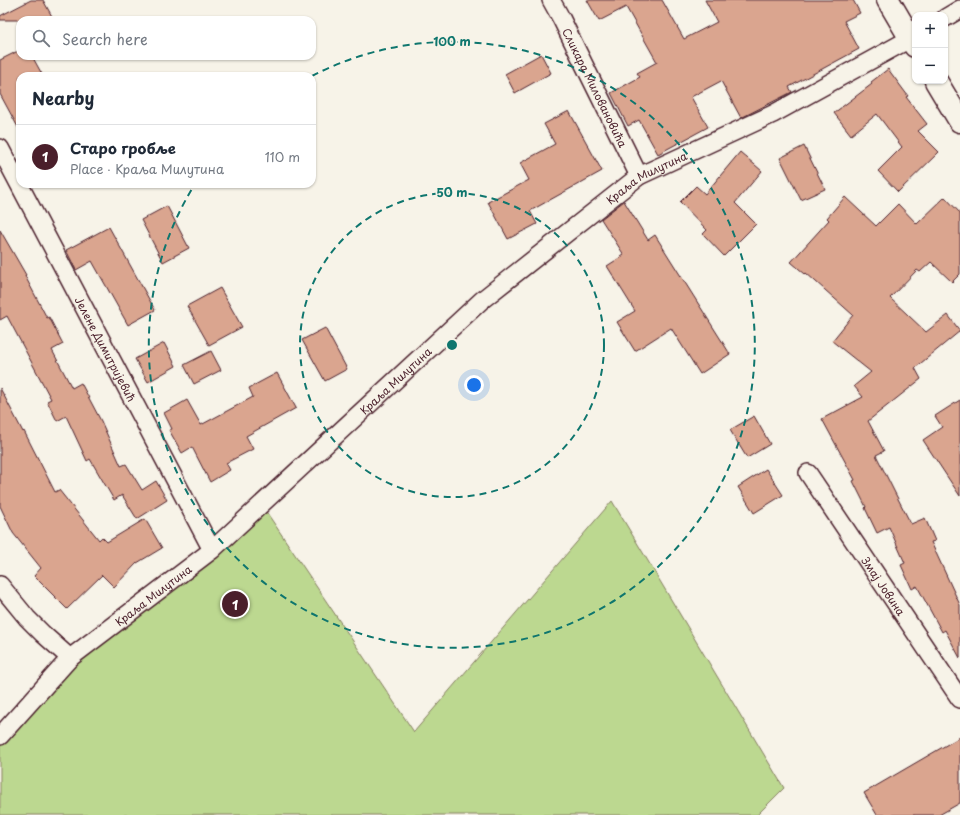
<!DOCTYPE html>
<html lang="en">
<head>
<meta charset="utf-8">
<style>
  :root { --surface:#fff; --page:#f6f6f7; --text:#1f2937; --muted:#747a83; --line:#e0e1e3; --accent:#4a1f2b }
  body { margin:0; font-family:"Playpen Sans",sans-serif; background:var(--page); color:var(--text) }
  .controls { position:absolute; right:12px; top:12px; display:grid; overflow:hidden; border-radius:8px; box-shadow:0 1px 3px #0004 }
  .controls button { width:36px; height:36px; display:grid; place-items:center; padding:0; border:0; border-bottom:1px solid var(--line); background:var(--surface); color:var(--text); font:20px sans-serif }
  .you { position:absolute; left:474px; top:385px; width:14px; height:14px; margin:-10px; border:3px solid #fff; border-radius:50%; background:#1a73e8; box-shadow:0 0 0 6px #1a73e833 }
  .badge { display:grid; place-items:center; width:26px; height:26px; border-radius:50%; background:var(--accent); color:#fff; font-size:13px; font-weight:700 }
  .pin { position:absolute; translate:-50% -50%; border:2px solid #fff; box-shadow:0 1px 4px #0006 }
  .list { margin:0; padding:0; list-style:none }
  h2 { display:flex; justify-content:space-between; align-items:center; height:52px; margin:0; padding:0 16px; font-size:17px }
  h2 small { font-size:13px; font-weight:400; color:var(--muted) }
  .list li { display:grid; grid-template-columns:26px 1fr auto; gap:12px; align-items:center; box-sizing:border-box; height:64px; padding:0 16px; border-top:1px solid var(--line) }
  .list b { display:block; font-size:15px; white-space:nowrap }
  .list p { margin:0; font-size:13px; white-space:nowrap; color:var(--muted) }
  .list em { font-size:13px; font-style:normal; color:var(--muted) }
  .icon { flex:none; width:22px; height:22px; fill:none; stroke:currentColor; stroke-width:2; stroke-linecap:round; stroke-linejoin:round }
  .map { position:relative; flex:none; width:960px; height:815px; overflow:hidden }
  .search { position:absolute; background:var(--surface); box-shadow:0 1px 3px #0004; left:16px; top:16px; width:300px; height:44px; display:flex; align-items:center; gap:10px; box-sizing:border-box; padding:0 14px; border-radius:12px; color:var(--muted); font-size:15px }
  .panel { position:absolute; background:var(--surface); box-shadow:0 1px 3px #0004; left:16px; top:72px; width:300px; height:116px; border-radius:12px }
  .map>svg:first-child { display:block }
  .green { fill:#bcd890; stroke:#837c5e }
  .building { fill:#daa58f; stroke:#4a1f2b }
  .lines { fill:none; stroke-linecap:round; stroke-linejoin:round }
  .minor-casing { stroke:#4a1f2b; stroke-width:20 }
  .secondary-casing { stroke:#4a1f2b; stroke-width:25 }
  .minor { stroke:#f7f3e8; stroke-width:17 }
  .secondary { stroke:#f7f3e8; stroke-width:22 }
  .ring { fill:none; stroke:#0f766e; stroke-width:2; stroke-dasharray:7 5 }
  .labels { text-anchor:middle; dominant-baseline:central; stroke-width:3.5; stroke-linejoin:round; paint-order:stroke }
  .street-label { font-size:11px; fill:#4a1f2b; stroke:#f7f3e8 }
  .centre { fill:#0f766e; stroke:#f7f3e8; stroke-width:2 }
  .ring-label { font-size:12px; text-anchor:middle; font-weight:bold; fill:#0f766e; stroke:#f7f3e8; stroke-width:3.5; stroke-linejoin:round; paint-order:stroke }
</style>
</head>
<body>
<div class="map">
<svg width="960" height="815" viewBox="0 0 960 815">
  <rect width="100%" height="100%" fill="#f7f3e8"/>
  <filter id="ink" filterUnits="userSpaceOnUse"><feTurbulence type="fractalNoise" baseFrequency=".025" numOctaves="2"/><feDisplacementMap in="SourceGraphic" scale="8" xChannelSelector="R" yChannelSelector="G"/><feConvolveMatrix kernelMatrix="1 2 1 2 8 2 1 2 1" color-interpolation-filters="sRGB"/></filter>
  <g filter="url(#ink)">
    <path class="green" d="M612 501 784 788 757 815H0V736L70 658 261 504 414 732Z"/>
    <path class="building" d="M31 0H43L54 20H0V16Z
      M587 0H662L684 39 717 22 705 0H853L860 13 844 21 859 49 789 87 792 92 741 118 721 81 691 97 708 127 658 154 639 120 628 126 611 93 640 77 637 73 657 62 626 7 599 21Z
      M20 50V56H32L43 76H20V131L0 94V60Z
      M541 54 551 73 515 93 505 74Z
      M888 69 908 96 906 97 927 124 918 131 939 152 898 192 878 171 902 147 877 114 851 135 834 113 872 84 871 82Z
      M569 111 602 171 530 211 537 224 508 239 488 202 529 180 520 163 555 144 544 124Z
      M804 146 825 189 801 200 780 158Z
      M740 152 762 171 735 203 756 224 724 256 703 234 707 230 680 202 696 186 705 194Z
      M845 197 876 226 898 204 917 224 945 197 960 213V274L952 282 931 262 920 272 917 270 890 298 926 332 948 315 960 331 915 368 921 379 868 421 884 451 876 455 895 493 911 524 925 518 935 541 931 542 960 605V658L945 630 942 632 917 586 912 589 901 565 905 563 889 527 877 533 865 508 866 507 853 481 855 480 822 419 863 397 854 386 871 372 832 341 853 315 806 273 805 274 791 262 829 220 827 218Z
      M624 201 648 240 655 235 730 354 700 374 671 328 635 351 617 322 635 311 607 266 624 255 601 219Z
      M167 206 189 248 163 262 141 220Z
      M109 227 155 310 128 325 92 261 76 270 66 250Z
      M0 230 26 275 25 276 47 318 49 317 63 344 52 350 72 388 81 383 101 421 121 466 126 464 142 490 156 481 167 500 137 519 122 495 114 500 90 459 87 461 66 416 57 421 47 401 51 399 7 316 0 320Z
      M220 288 242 327 209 345 187 306Z
      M325 328 347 369 325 381 302 340Z
      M164 343 176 366 148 382 135 359Z
      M211 351 221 370 194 384 184 365Z
      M277 373 296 408 246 436 253 449 226 463 230 470 210 482 192 447 182 453 169 430 172 429 164 413 187 400 201 425 253 397 249 388Z
      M0 388 23 432 24 431 55 492 59 490 99 540 102 537 107 542 145 519 162 548 137 563 114 587 102 575 67 609 34 576 41 568 13 533 0 506Z
      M960 400V496L923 440 942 427 935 416Z
      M754 416 770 444 747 458 730 430Z
      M766 469 783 495 754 513 738 487Z
      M960 737V803L939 815H877L864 793Z"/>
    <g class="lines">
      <defs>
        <g id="minor">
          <path id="s1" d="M551 0 561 18 639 176"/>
          <path d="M945 18 960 9"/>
          <path id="s2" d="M0 148 212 550"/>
          <path id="s3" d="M808 473 960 699"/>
          <path d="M0 585 27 618 43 634 70 658"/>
          <path id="s4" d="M0 736 70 658 212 550 482 300 639 176 773 114 915 36"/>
        </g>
        <path id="secondary" d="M888 0 915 46
          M936 81 960 121"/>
      </defs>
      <use href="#minor" class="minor-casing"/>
      <use href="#secondary" class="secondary-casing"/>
      <use href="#minor" class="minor"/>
      <use href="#secondary" class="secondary"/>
    </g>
  </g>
  <g class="ring">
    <circle cx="452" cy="345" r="152"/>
    <path d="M312 76A303 303 0 1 1 195 184"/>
  </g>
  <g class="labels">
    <g class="street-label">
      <text stroke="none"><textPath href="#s1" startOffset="98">Сликара Миловановића</textPath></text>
      <text stroke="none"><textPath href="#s4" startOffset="857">Краља Милутина</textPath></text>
      <text stroke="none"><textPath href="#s2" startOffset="227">Јелене Димитријевић</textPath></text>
      <text stroke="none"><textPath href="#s4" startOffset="533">Краља Милутина</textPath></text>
      <text stroke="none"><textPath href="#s3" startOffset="136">Змај Јовина</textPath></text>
      <text stroke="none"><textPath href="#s4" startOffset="209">Краља Милутина</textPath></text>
    </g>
  </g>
  <circle cx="452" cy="345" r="6" class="centre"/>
  <g class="ring-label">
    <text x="452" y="46">100 m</text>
    <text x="452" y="197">50 m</text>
  </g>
</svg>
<div class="controls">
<button>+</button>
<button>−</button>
</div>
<div class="you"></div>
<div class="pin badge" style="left:235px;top:604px">1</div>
<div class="search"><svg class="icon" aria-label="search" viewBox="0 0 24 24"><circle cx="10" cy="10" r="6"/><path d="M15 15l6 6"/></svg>Search here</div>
<section class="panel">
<h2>Nearby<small></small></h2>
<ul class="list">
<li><span class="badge">1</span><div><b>Старо гробље</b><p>Place · Краља Милутина</p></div><em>110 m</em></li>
</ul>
</section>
</div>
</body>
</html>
